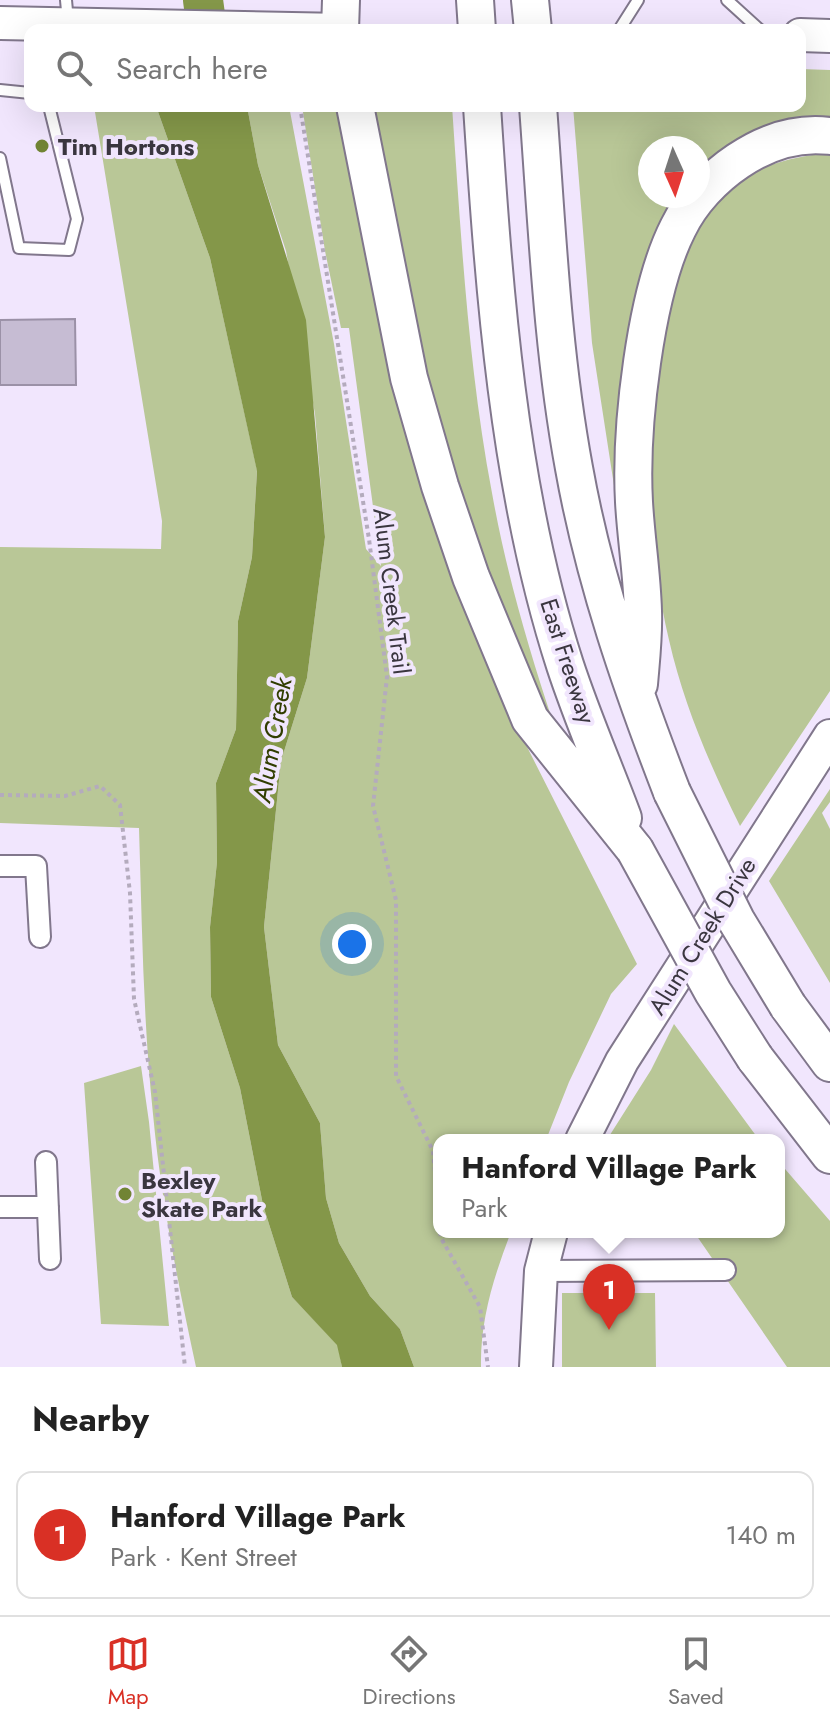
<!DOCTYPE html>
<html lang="en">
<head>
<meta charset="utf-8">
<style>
  :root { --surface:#fff; --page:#f6f6f6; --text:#222; --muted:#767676; --line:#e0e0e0; --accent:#d93025 }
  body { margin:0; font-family:Jost,sans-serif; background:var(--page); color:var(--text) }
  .compass { position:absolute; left:638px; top:136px; width:72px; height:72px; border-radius:50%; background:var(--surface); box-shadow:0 8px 32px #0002; rotate:177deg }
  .you { position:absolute; left:352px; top:944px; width:28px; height:28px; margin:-20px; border:6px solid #fff; border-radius:50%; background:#1a73e8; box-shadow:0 0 0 12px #1a73e833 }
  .badge { display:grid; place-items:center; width:52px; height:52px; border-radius:50%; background:var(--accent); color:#fff; font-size:26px; font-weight:700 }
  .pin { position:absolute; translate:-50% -66px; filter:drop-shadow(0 2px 4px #0008) }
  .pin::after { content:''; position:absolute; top:42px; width:28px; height:24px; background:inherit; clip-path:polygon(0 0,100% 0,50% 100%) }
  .popup { position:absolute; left:433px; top:1134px; width:352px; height:104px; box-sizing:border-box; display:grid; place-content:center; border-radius:16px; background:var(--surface); filter:drop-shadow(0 2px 6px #0005); font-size:26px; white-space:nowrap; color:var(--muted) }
  .popup b { font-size:30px; color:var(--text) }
  .popup::after { content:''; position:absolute; left:50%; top:100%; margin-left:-16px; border:16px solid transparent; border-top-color:var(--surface) }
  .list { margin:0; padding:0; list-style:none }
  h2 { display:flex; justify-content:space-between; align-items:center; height:104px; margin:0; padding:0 32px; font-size:34px }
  h2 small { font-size:26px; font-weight:400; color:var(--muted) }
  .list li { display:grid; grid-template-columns:52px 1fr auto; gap:24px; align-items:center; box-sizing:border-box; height:128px; margin:0 16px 16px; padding:0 16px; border:2px solid var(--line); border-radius:16px }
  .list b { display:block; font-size:30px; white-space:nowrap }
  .list p { margin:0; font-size:26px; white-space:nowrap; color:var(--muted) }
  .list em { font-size:26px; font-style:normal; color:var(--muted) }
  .icon { flex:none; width:44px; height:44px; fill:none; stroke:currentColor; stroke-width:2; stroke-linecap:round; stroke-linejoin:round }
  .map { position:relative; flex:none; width:830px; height:1367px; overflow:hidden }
  .search { position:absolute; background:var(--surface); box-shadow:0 8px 32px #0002; left:24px; right:24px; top:24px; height:88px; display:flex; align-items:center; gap:20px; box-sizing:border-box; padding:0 28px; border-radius:16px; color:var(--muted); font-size:30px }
  .sheet { height:248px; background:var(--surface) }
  nav { display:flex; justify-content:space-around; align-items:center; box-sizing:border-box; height:112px; border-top:2px solid var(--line); background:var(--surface); font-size:22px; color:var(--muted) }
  nav a { display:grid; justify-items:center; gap:4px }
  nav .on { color:var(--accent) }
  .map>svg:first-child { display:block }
  .green { fill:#b9c797 }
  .water { fill:#849749 }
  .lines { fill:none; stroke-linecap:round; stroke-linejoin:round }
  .river { stroke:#849749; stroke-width:40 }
  .building { fill:#c6bcd3; stroke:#9b91a7; stroke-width:2 }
  .service-casing { stroke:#81778c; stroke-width:14 }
  .minor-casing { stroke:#81778c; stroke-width:24 }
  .primary-casing { stroke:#81778c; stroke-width:36 }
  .motorway-casing { stroke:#81778c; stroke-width:40 }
  .path { stroke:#b4abbd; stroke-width:4; stroke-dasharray:4 4; stroke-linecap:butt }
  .service { stroke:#fff; stroke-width:10 }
  .minor { stroke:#fff; stroke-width:20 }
  .primary { stroke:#fff; stroke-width:32 }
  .motorway { stroke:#fff; stroke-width:36 }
  .motorway-bridge-casing { stroke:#81778c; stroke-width:40; stroke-linecap:butt }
  .motorway-bridge { stroke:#fff; stroke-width:36 }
  .poi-dot { fill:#718434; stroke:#f1e6fd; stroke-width:3 }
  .labels { text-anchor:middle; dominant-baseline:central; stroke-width:8; stroke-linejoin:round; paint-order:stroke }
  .poi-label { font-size:24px; font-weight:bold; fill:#3a363f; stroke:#f1e6fd; text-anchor:start }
  .street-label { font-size:24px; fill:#3a363f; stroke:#f1e6fd }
  .water-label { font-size:26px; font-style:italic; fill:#313d00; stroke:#f1e6fd }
</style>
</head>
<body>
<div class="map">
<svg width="830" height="1367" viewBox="0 0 830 1367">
  <rect width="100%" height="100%" fill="#f1e6fd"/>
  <path class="green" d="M800 69 830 70V126L698 179V148H650V196H685L622 491 615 492 592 343 573 106H800Z
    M94 106H156L210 258 257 470 252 557 238 621 236 729 216 783 217 862 210 927 211 997 240 1088 263 1205 292 1297 338 1345 342 1367H196C178 1283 161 1200 153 1114 143 1019 142 923 139 828L0 823V547L161 549 162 521Z
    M247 106H289L334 344 366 549 381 566 349 328H341L325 251 302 106H339L407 434 462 603 521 735 637 964 611 994 569 1082 546 1140H439V1232H511C494 1276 480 1320 481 1367H414L400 1329 370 1296 339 1243 326 1198 320 1123 278 1045 264 927 281 761 307 678 325 537 315 414 286 251 258 165Z
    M370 106H452C461 235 468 366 492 493 506 571 528 647 553 722L546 728 438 443Z
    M818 154H830V691L740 826C710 765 684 706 669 640 650 560 647 474 653 393 654 369 661 345 666 321 674 280 683 237 711 204 740 172 777 160 818 154Z
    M830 789V802L822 813 830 829V983L769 881Z
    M674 1024 757 1137 760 1140 608 1138 651 1070Z
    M141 1066 149 1122 169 1326 101 1324 84 1083Z
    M779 1162 830 1221V1367H787L694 1232H779Z
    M562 1293H655L656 1367H562Z"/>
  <path class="water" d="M156 106H247L258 165 306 320 325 537 307 678 281 761 264 927 278 1045 320 1123 326 1198 339 1243 370 1296 400 1329 414 1367H342L337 1345 292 1297 263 1205 240 1088 211 997 210 927 217 862 216 783 236 729 238 621 252 557 257 471 210 258Z"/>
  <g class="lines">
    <path class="river" d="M203 0 207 30"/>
  </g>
  <path class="building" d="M75 319 76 385H0V320Z"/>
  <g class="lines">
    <defs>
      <path id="service" d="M66 0 68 22
        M727 0 760 30
        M619 30 638 0
        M0 90 30 93
        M0 158 19 248 69 250 77 219 49 106"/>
      <path id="minor" d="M0 866H36L40 937
        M46 1162 50 1259
        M0 1207H48
        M541 1271 725 1270"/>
      <path id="primary" d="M0 23 343 30
        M800 35 830 36
        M582 1140 622 1061 830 736
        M536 1367 541 1271 551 1232"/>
      <path id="motorway" d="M475 0 477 30
        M530 0 533 30
        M340 30 341 0
        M355 106 409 378 440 486 471 577 530 719 635 850
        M482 106C494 290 508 489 565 665 582 717 604 767 623 818
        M538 106C547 227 552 349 574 468 594 580 631 686 672 792
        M639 684C641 660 644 635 643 611 642 574 636 538 634 502 630 428 645 293 678 228 691 201 714 177 738 161 766 142 797 132 830 136
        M788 1006 830 1063
        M755 1058 830 1155"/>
    </defs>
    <use href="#service" class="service-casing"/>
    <use href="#minor" class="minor-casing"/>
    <use href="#primary" class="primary-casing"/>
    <use href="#motorway" class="motorway-casing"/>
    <path class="path" d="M300 106 369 539 387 677 373 806 396 900V1076L433 1151 439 1217
      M0 795 65 796 100 786 120 805 130 893 134 999 155 1092 185 1367
      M440 1232 441 1238 480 1307 488 1367"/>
    <use href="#service" class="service"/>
    <use href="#minor" class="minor"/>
    <use href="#primary" class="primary"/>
    <use href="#motorway" class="motorway"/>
    <defs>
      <path id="motorway-bridge" d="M672 792 736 920 788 1006
        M635 850 713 992 755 1058"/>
    </defs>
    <use href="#motorway-bridge" class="motorway-bridge-casing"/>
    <use href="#motorway-bridge" class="motorway-bridge"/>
  </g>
  <g class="poi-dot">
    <circle cx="42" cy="146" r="8"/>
    <circle cx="125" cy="1194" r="8"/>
  </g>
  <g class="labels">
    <g class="poi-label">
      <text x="58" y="146">Tim Hortons</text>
      <text x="141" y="1180">Bexley<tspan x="141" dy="28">Skate Park</tspan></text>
    </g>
    <g class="street-label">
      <text transform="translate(392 591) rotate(83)">Alum Creek Trail</text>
      <text transform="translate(568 661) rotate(72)">East Freeway</text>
      <text transform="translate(702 936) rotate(-58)">Alum Creek Drive</text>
    </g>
    <g class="water-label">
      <text transform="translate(272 740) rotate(-80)">Alum Creek</text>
    </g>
  </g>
</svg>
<svg class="compass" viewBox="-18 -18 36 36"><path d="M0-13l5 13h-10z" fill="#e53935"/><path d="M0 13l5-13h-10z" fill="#767676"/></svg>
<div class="you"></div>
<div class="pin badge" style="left:609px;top:1330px">1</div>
<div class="popup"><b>Hanford Village Park</b>Park</div>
<div class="search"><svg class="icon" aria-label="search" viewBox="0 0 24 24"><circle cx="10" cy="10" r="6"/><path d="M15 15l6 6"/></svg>Search here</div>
</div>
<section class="sheet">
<h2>Nearby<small></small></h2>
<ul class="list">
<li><span class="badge">1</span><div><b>Hanford Village Park</b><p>Park · Kent Street</p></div><em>140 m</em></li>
</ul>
</section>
<nav>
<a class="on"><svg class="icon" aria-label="map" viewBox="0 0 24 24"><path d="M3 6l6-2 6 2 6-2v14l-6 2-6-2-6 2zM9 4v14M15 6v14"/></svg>Map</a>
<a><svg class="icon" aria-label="directions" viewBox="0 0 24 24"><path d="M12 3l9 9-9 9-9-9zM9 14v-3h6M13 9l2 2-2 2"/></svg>Directions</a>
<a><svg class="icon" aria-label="saved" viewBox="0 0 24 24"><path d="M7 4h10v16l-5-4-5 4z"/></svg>Saved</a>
</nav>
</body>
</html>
